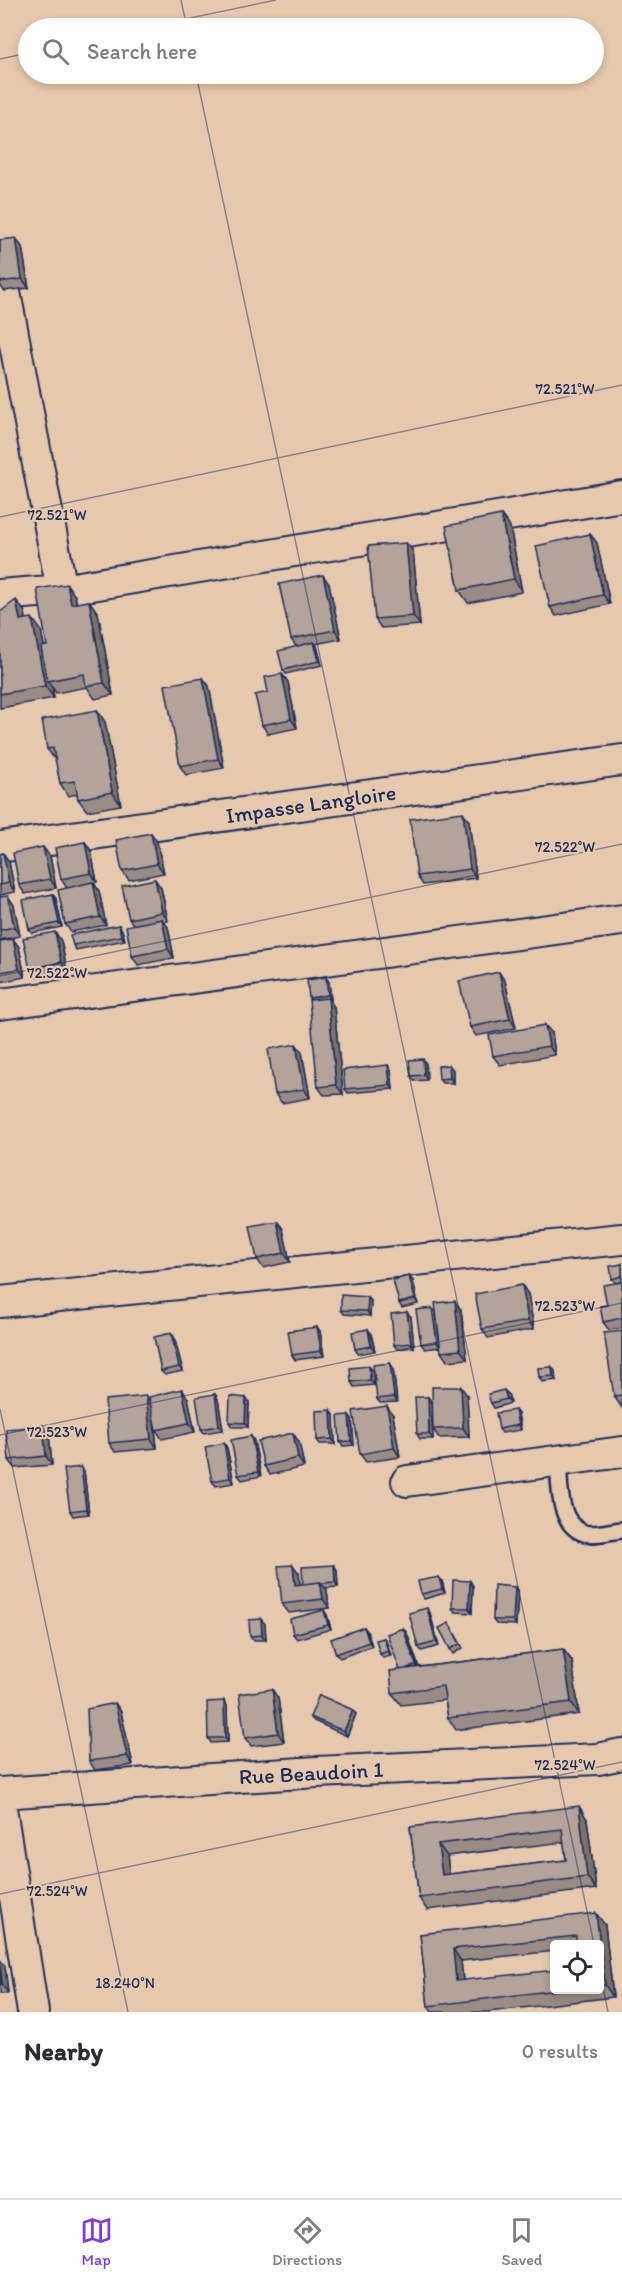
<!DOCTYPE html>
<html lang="en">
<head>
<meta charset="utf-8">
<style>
  :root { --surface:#fff; --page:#f2f2f3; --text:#2b2b33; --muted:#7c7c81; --line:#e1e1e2; --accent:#7c3aed }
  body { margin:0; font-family:Itim,sans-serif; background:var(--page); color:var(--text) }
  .controls { position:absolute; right:18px; bottom:18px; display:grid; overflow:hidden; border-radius:6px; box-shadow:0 3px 9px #0003 }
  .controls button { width:54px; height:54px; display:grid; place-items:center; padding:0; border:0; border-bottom:2px solid var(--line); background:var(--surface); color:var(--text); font:30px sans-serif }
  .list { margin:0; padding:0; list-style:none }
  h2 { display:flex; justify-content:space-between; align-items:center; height:78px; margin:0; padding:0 24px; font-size:26px }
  h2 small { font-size:20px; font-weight:400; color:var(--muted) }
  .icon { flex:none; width:33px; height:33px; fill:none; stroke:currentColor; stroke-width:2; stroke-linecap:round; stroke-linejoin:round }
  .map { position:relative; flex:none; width:622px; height:2012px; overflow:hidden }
  .search { position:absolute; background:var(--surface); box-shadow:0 3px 9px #0003; left:18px; right:18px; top:18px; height:66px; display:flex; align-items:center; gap:15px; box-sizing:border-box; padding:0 21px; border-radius:33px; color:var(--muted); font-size:22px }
  .sheet { height:186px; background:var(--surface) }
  nav { display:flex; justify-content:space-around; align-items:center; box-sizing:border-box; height:84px; border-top:2px solid var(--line); background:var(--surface); font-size:16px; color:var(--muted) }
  nav a { display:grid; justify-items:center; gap:3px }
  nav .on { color:var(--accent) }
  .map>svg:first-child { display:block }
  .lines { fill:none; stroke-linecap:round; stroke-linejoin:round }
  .service-casing { stroke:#1b2f5e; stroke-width:20 }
  .minor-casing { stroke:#1b2f5e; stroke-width:34 }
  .service { stroke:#e6c9ad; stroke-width:15 }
  .minor { stroke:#e6c9ad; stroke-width:30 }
  .wall { fill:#9a8c84; stroke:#1b2f5e; stroke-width:1.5; fill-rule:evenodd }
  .shaded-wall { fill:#7d726b; stroke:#1b2f5e; stroke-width:1.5 }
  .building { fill:#b3a399; stroke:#1b2f5e; stroke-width:1.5; fill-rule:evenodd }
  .ticks { fill:none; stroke:#1b2f5e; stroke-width:1.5; stroke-opacity:0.45 }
  .labels { text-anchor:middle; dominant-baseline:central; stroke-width:4.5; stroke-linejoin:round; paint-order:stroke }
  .street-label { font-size:22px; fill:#1b2f5e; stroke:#e6c9ad }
  .ticks-label { font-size:15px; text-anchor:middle; fill:#1b2f5e; stroke:#e6c9ad; stroke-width:4.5; stroke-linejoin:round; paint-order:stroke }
</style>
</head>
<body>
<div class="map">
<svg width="622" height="2012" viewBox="0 0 622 2012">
  <rect width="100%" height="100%" fill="#e6c9ad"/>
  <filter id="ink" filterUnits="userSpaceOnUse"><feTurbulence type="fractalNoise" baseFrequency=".0167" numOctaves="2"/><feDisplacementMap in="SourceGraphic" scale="12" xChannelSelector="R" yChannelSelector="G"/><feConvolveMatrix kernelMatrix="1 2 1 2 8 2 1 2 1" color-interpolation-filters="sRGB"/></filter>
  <g filter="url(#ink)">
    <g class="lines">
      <defs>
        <path id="service" d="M558 1461C560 1483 557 1524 584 1533 594 1536 611 1531 622 1530"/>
        <path id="minor" d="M0 266 62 590
          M0 595 62 590 622 496
          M0 847 622 760
          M0 1004 622 920
          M0 1302 622 1239
          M407 1481 622 1452
          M0 1793 317 1772 598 1759 622 1754
          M0 1802 33 2012"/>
      </defs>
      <use href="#service" class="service-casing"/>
      <use href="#minor" class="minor-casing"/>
      <use href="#service" class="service"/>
      <use href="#minor" class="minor"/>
    </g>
    <path class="wall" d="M0 240 22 247 29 288 4 291 0 285Z
      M501 515 510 527 522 592 468 603 459 590Z
      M590 534 597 543 610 604 556 616 550 607Z
      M406 543 413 551 420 625 381 628 375 619Z
      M329 584 341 639 315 644 317 646 322 665 286 674 283 670 296 646 291 639Z
      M75 596 77 603 89 601 98 613 113 695 95 699 87 687 56 693 52 687 54 698 0 708V612H25L26 619 41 630 44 646H47Z
      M282 674 288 682 297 728 268 734 262 725 268 692Z
      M203 678 209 686 224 768 186 775 180 766Z
      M97 710 105 722 121 805 87 811 78 799V794L68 796 60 783 56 761 47 749Z
      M469 821 476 878 423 885 417 876Z
      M151 833 157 842 164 873 129 880 122 871Z
      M85 842 91 851 97 882 94 883 99 891 106 925 71 932 65 924 67 888 61 879Z
      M3 853 9 862 15 892 0 895V854Z
      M50 856 56 888 25 894 19 885Z
      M161 888 168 921 164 922 168 927 174 958 138 965 132 956 133 924 129 919Z
      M0 897 14 905 20 936 0 940Z
      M56 899 62 927 32 933 29 929Z
      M119 925 122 930 125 940 76 950 73 945Z
      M55 932 61 941 67 971 36 977 30 969Z
      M13 939 19 947 25 977 0 982V941Z
      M505 981 516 1028 476 1036 470 1027Z
      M329 982 331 1000H329L334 1007 343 1094 324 1095 318 1087 311 1000 309 998Z
      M552 1033 555 1055 500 1065 493 1056Z
      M302 1052 310 1098 282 1103 275 1094Z
      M426 1064 427 1080 414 1081 411 1076Z
      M388 1065 391 1070 393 1089 348 1093 345 1089Z
      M449 1065 453 1070V1083H442L439 1079Z
      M277 1221 283 1229 290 1262 263 1268 257 1259Z
      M622 1264V1282L616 1283 612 1279Z
      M413 1281 418 1304 402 1308 399 1303Z
      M622 1282V1328L609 1330 603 1322 607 1305Z
      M528 1294 534 1329 488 1338 482 1329Z
      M371 1301 370 1316 344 1314 341 1310Z
      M461 1310 467 1359 447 1361 441 1352Z
      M436 1312 440 1347 425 1349 421 1344Z
      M411 1317 414 1347 397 1349 394 1345Z
      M317 1327 320 1331 324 1356 295 1360 292 1355Z
      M368 1329 371 1334 375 1351 358 1354 355 1349Z
      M622 1331V1408L614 1396Z
      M174 1337 183 1371 165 1375 161 1371Z
      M390 1363 393 1368 397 1402 380 1403 377 1399Z
      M552 1367 555 1371 556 1380 542 1382 539 1377Z
      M373 1371 374 1385 354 1387 351 1382Z
      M215 1394 218 1399 223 1430 204 1433 201 1429Z
      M508 1394 511 1403 494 1408 491 1403Z
      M467 1395 469 1437 439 1438 433 1429Z
      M146 1396 150 1402 188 1398 195 1432 162 1439 156 1430 154 1419 157 1448 115 1452 109 1443Z
      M431 1401 433 1439H420L417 1434Z
      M249 1402 248 1427H232L229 1422Z
      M331 1410 334 1415 335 1444H320L317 1440Z
      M515 1410 518 1414 521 1430 502 1433 499 1429Z
      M349 1415 352 1419 354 1445 343 1446 340 1442Z
      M393 1415 400 1457 366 1462 360 1454Z
      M49 1434 52 1465 15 1468 9 1460Z
      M251 1436 254 1441 261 1476 242 1480 238 1475Z
      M299 1442 304 1467 270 1475 264 1466Z
      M224 1443 227 1448 234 1483 216 1486 212 1481Z
      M81 1467 84 1471 89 1514 73 1516 70 1511Z
      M334 1565 337 1570 338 1587 325 1588 327 1590 329 1608 289 1613 282 1604 299 1573 300 1584H303Z
      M442 1581 445 1593 424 1599 421 1594Z
      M470 1581 473 1586 472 1613 455 1612 452 1608Z
      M518 1591 516 1625 496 1624 493 1620Z
      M430 1613 439 1646 422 1651 418 1647Z
      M327 1615 331 1629 297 1639 293 1634Z
      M449 1623 463 1648 453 1654 450 1649Z
      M265 1624 266 1640H254L250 1636Z
      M364 1627 367 1631 372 1646 340 1658 336 1654Z
      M403 1628 407 1633 419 1667 563 1649 572 1661 579 1714 456 1730 448 1718 445 1700 401 1705 392 1693 400 1670Z
      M384 1638 387 1643 391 1656 383 1658 380 1654Z
      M278 1698 284 1742 251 1746 245 1738Z
      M224 1701 227 1706 228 1742 211 1743 208 1738Z
      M115 1703 121 1712 133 1765 95 1770 89 1761Z
      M356 1714 347 1736 314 1721 310 1717Z
      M587 1819 596 1889 427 1910 419 1898 410 1827ZM564 1842 566 1860 449 1874 447 1856Z
      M605 1925 613 1997 488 2012H432L428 2006 420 1934ZM555 1944H600V1989H555L463 1980 461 1961 555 1951Z
      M0 1960 5 1966 8 1993 0 1994Z"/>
    <path class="shaded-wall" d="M16 238 22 247 29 288 22 279Z
      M501 515 510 527 522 592 514 579Z
      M590 534 597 543 610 604 603 595Z
      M406 543 413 551 420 625 413 616Z
      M323 575 329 584 341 639 335 630Z
      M67 584 75 596 79 617 71 604Z
      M16 600 25 612 28 632 20 620Z
      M89 601 98 613 113 695 104 683Z
      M32 618 41 630 50 680 47 681 52 687 54 698 45 686Z
      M314 642 317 646 322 665 319 661Z
      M282 674 288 682 297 728 291 719Z
      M203 678 209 686 224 768 218 759Z
      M97 710 105 722 121 805 112 792Z
      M463 812 469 821 476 878 470 869Z
      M151 833 157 842 164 873 157 864Z
      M85 842 91 851 97 882 91 873Z
      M43 847 50 856 56 888 50 879Z
      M3 853 9 862 15 892 9 883Z
      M155 879 161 888 168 921 162 912Z
      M93 882 99 891 106 925 100 917Z
      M53 894 56 899 62 927 59 923Z
      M8 896 14 905 20 936 14 927Z
      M162 919 168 927 174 958 168 949Z
      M119 925 122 930 125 940 121 936Z
      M55 932 61 941 67 971 61 962Z
      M13 939 19 947 25 977 19 969Z
      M499 972 505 981 516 1028 510 1019Z
      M326 977 329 982 331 1000 328 995Z
      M328 998 334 1007 343 1094 336 1085Z
      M545 1025 552 1033 555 1055 549 1046Z
      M296 1044 302 1052 310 1098 304 1089Z
      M423 1059 426 1064 427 1080 424 1075Z
      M388 1065 391 1070 393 1089 390 1085Z
      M449 1065 453 1070V1083L450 1078Z
      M277 1221 283 1229 290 1262 284 1253Z
      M409 1276 413 1281 418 1304 415 1299Z
      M522 1285 528 1294 534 1329 528 1321Z
      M368 1297 371 1301 370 1316 367 1311Z
      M455 1301 461 1310 467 1359 460 1350Z
      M432 1308 436 1312 440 1347 437 1342Z
      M407 1312 411 1317 414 1347 411 1343Z
      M317 1327 320 1331 324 1356 321 1351Z
      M368 1329 371 1334 375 1351 371 1346Z
      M171 1333 174 1337 183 1371 179 1367Z
      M390 1363 393 1368 397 1402 394 1397Z
      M369 1366 373 1371 374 1385 370 1380Z
      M552 1367 555 1371 556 1380 553 1376Z
      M461 1387 467 1395 469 1437 463 1428Z
      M182 1389 188 1398 195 1432 189 1423Z
      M504 1390 508 1394 511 1403 507 1399Z
      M215 1394 218 1399 223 1430 219 1426Z
      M146 1396 152 1405 157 1448 151 1439Z
      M428 1397 431 1401 433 1439 429 1434Z
      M246 1398 249 1402 248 1427 245 1423Z
      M387 1406 393 1415 400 1457 394 1448Z
      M331 1410 334 1415 335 1444 332 1439Z
      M515 1410 518 1414 521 1430 518 1425Z
      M349 1415 352 1419 354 1445 351 1441Z
      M43 1426 49 1434 52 1465 46 1456Z
      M293 1433 299 1442 304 1467 298 1458Z
      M251 1436 254 1441 261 1476 258 1472Z
      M224 1443 227 1448 234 1483 230 1478Z
      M81 1467 84 1471 89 1514 86 1509Z
      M293 1565 299 1573 301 1594 295 1585Z
      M334 1565 337 1570 338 1587 335 1582Z
      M439 1577 442 1581 445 1593 442 1589Z
      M470 1581 473 1586 472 1613 469 1608Z
      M320 1582 327 1590 329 1608 323 1599Z
      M515 1587 518 1591 516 1625 513 1620Z
      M427 1608 430 1613 439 1646 436 1642Z
      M324 1610 327 1615 331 1629 328 1625Z
      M261 1619 265 1624 266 1640 262 1635Z
      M364 1627 367 1631 372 1646 369 1642Z
      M403 1628 407 1633 419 1670 416 1665Z
      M384 1638 387 1643 391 1656 388 1651Z
      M563 1649 572 1661 579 1714 571 1702Z
      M272 1689 278 1698 284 1742 278 1733Z
      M224 1701 227 1706 228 1742 225 1738Z
      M115 1703 121 1712 133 1765 127 1756Z
      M353 1710 356 1714 347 1736 344 1731Z
      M579 1806 587 1819 596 1889 587 1877Z
      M438 1844 447 1856 451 1888 442 1875Z
      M596 1913 605 1925 613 1997 605 1985Z
      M453 1949 461 1961 464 1993 456 1981Z
      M0 1960 5 1966 8 1993 2 1984Z"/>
    <path class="building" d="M16 238 22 279 0 282V240Z
      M501 515 514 579 459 590 446 526Z
      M590 534 603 595 550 607 536 546Z
      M406 543 413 616 375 619 368 546Z
      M323 575 335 630 291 639 279 584Z
      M67 584 71 604 89 601 104 683 86 686 84 674 47 681 41 647 47 646 37 589Z
      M16 600 20 620 32 618 45 686 0 694V612Z
      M314 642 319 661 283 670 278 651Z
      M282 674 291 719 262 725 255 695 268 692 265 677Z
      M203 678 218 759 180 766 165 685Z
      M97 710 112 792 78 799 75 781 60 783 53 748 47 749 42 720Z
      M463 812 470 869 417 876 410 819Z
      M151 833 157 864 122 871 116 840Z
      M85 842 91 873 61 879 55 848Z
      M43 847 50 879 19 885 13 853Z
      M3 853 9 883 0 885V854Z
      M155 879 162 912 129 919 122 886Z
      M93 882 100 917 65 924 58 890Z
      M53 894 59 923 29 929 23 900Z
      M8 896 14 927 0 930V897Z
      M162 919 168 949 132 956 126 926Z
      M119 925 121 936 73 945 70 935Z
      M55 932 61 962 30 969 23 938Z
      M13 939 19 969 0 972V941Z
      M499 972 510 1019 470 1027 459 981Z
      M326 977 328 995 309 998 307 980Z
      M328 998 336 1085 318 1087 309 1000Z
      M545 1025 549 1046 493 1056 489 1035Z
      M296 1044 304 1089 275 1094 268 1049Z
      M423 1059 424 1075 411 1076 409 1060Z
      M388 1065 390 1085 345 1089 343 1070Z
      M449 1065 450 1078 439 1079 438 1066Z
      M277 1221 284 1253 257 1259 250 1226Z
      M622 1264V1276L612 1279 610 1266Z
      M409 1276 415 1299 399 1303 393 1280Z
      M622 1282V1318L603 1322 600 1306 607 1305 603 1285Z
      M522 1285 528 1321 482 1329 475 1294Z
      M341 1295 368 1297 367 1311 341 1310Z
      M455 1301 460 1350 441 1352 435 1303Z
      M432 1308 437 1342 421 1344 416 1310Z
      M407 1312 411 1343 394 1345 391 1314Z
      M317 1327 321 1351 292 1355 288 1331Z
      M368 1329 371 1346 355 1349 352 1332Z
      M622 1331V1395L614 1396 604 1333Z
      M171 1333 179 1367 161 1371 154 1337Z
      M390 1363 394 1397 377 1399 373 1365Z
      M369 1366 370 1380 351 1382 350 1368Z
      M552 1367 553 1376 539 1377 538 1368Z
      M432 1387H461L463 1428 433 1429Z
      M182 1389 189 1423 156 1430 149 1397Z
      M504 1390 507 1399 491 1403 488 1394Z
      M215 1394 219 1426 201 1429 196 1397Z
      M146 1396 151 1439 109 1443 105 1400Z
      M230 1396 246 1398 245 1423 229 1422Z
      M415 1397H428L429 1434H417Z
      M387 1406 394 1448 360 1454 353 1411Z
      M331 1410 332 1439 317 1440 316 1411Z
      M515 1410 518 1425 499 1429 496 1413Z
      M349 1415 351 1441 340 1442 338 1416Z
      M43 1426 46 1456 9 1460 6 1429Z
      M293 1433 298 1458 264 1466 258 1441Z
      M251 1436 258 1472 238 1475 231 1440Z
      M224 1443 230 1478 212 1481 205 1447Z
      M81 1467 86 1509 70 1511 64 1469Z
      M293 1565 295 1585 320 1582 323 1599 282 1604 278 1566Z
      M334 1565 335 1582 322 1583 320 1582 303 1584 302 1567Z
      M439 1577 442 1589 421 1594 418 1581Z
      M453 1580 470 1581 469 1608H452Z
      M494 1585 515 1587 513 1620H493Z
      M427 1608 436 1642 418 1647 409 1613Z
      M324 1610 328 1625 293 1634 290 1619Z
      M261 1619 262 1635 250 1636 249 1620Z
      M449 1623 460 1644 450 1649 439 1628Z
      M364 1627 369 1642 336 1654 331 1639Z
      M403 1628 416 1665 405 1669 400 1670 387 1634Z
      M384 1638 388 1651 380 1654 376 1640Z
      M563 1649 571 1702 448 1718 443 1686 392 1693 390 1671Z
      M272 1689 278 1733 245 1738 239 1694Z
      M319 1695 353 1710 344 1731 310 1717Z
      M224 1701 225 1738H208L207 1702Z
      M115 1703 127 1756 89 1761 87 1709Z
      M579 1806 587 1877 419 1898 410 1827ZM562 1829 566 1860 442 1875 438 1844Z
      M596 1913 605 1985H600V1944H576V1936L453 1949 456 1981 555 1970V1989H565L428 2006 420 1934Z
      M0 1970 2 1984H0Z"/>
  </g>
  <path class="ticks" d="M181 0 187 28M142 28 276 0M0 59 28 53M196 74 594 1944M0 517 622 385M0 976 622 844M0 1409 128 2012M0 1435 622 1303M0 1894 622 1762M600 1971 608 2012"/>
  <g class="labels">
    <g class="street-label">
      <text transform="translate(311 804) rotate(-8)">Impasse Langloire</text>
      <text transform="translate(311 1773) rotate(-3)">Rue Beaudoin 1</text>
    </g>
  </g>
  <g class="ticks-label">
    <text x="565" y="394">72.521°W</text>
    <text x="57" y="520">72.521°W</text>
    <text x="565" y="852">72.522°W</text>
    <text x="57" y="978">72.522°W</text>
    <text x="565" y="1311">72.523°W</text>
    <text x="57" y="1437">72.523°W</text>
    <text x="565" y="1770">72.524°W</text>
    <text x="57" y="1896">72.524°W</text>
    <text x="125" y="1988">18.240°N</text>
  </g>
</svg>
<div class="controls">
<button><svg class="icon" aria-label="locate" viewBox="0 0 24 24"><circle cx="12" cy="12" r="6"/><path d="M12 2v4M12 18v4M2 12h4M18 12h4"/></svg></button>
</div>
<div class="search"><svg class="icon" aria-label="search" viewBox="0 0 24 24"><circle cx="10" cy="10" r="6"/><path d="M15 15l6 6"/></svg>Search here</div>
</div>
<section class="sheet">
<h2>Nearby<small>0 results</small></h2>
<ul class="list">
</ul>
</section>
<nav>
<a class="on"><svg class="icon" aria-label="map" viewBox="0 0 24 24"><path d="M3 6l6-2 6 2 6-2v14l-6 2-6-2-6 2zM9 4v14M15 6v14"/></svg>Map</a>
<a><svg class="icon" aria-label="directions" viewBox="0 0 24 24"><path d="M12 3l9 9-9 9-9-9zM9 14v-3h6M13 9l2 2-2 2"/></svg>Directions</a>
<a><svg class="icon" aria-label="saved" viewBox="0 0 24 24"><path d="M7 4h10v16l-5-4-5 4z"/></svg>Saved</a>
</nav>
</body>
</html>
